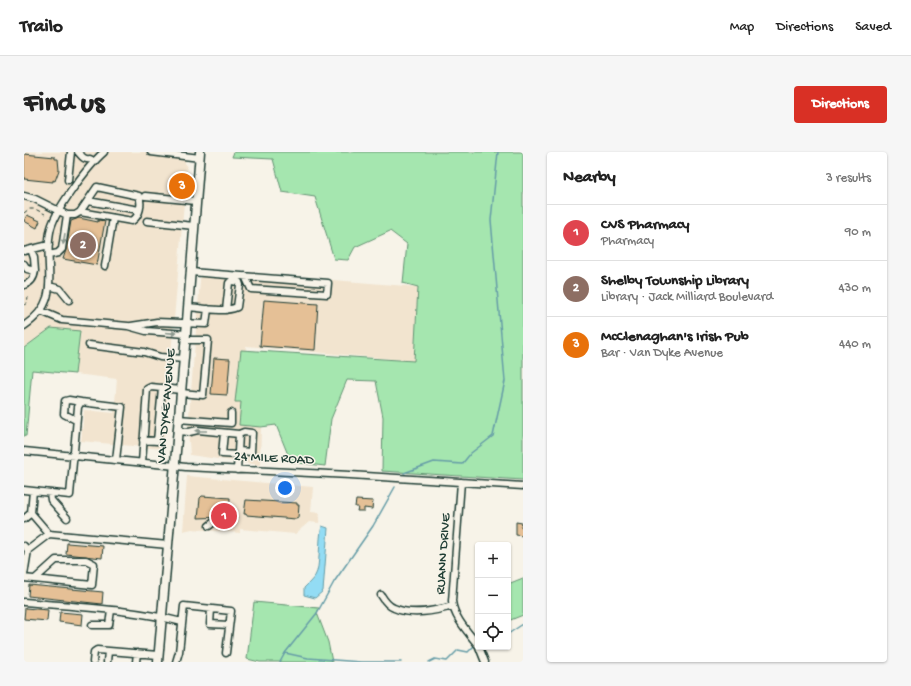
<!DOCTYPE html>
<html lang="en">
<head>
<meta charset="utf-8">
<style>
  :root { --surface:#fff; --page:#f6f6f6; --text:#222; --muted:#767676; --line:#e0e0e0; --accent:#d93025 }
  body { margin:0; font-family:"Gochi Hand",sans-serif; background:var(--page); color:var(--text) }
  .controls { position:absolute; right:12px; bottom:12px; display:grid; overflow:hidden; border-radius:4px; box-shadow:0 1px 3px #0004 }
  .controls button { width:36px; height:36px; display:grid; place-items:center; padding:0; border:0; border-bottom:1px solid var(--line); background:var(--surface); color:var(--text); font:20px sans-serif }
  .you { position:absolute; left:261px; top:336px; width:14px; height:14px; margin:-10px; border:3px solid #fff; border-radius:50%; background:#1a73e8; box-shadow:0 0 0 6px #1a73e833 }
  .badge { display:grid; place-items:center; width:26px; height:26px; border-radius:50%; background:var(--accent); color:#fff; font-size:13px; font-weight:700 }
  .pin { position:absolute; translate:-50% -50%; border:2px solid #fff; box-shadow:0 1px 4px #0006 }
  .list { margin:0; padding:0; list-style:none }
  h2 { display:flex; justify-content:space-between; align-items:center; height:52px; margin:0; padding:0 16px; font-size:17px }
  h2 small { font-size:13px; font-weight:400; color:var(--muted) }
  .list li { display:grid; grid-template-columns:26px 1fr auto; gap:12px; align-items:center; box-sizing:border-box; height:56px; padding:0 16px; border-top:1px solid var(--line) }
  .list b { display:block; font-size:15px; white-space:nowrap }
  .list p { margin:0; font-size:13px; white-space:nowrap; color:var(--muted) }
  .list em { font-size:13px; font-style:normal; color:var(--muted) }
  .icon { flex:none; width:22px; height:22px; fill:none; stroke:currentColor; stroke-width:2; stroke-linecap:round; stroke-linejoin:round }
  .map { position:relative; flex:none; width:499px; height:510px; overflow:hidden; border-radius:4px }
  header { display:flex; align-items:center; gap:24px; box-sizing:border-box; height:56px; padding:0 20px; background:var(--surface); border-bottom:1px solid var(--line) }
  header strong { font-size:19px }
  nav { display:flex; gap:22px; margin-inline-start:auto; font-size:14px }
  .intro { display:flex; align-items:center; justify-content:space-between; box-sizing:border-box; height:96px; padding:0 24px }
  h1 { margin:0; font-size:28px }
  .button { padding:10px 18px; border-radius:4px; background:var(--accent); color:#fff; font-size:14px; font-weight:700 }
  main { display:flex; gap:24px; padding:0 24px }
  aside { flex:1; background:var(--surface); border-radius:4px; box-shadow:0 1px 3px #0004 }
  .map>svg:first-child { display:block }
  .built { fill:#f2e4cf }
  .green { fill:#a5e6af; stroke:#629272 }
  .water { fill:#93dcf4; stroke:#659ca7 }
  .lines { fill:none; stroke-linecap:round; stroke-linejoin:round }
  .stream { stroke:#659ca7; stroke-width:1.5 }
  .building { fill:#e5c096; stroke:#1f3d34 }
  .minor-casing { stroke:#1f3d34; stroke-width:9 }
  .major-casing { stroke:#1f3d34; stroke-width:11 }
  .path { stroke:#1f3d34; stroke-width:1; stroke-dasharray:4 3; stroke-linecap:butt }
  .minor { stroke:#f7f3e8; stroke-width:6 }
  .major { stroke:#f7f3e8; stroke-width:8 }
  .oneway { fill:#8b988e }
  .labels { text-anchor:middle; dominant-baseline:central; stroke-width:3; stroke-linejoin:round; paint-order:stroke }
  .street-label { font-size:14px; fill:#1f3d34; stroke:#f7f3e8 }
</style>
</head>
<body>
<header>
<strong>Trailo</strong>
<nav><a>Map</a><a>Directions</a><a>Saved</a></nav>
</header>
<div class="intro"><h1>Find us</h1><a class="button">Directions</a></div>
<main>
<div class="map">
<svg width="499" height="510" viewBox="0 0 499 510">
  <rect width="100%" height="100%" fill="#f7f3e8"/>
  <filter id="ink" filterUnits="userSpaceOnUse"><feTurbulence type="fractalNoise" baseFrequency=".025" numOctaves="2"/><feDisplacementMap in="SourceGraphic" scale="8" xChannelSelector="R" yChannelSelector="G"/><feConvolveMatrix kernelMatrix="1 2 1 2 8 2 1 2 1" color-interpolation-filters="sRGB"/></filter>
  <g filter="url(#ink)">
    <path class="built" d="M0 0H162L161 11 163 15 139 297 57 289 60 258 90 261 93 227 51 222 56 179 27 176 0 196Z
      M177 117 394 135 390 209 222 194 215 273 237 275 236 313 166 303 164 277 166 251Z
      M163 324 289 335 287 360 296 361 295 371 285 370 271 382 216 377V381L168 377 159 379Z"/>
    <path class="green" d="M210 0H499V328L358 319 359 265 352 229 323 228 307 267 301 314 267 310 252 273 237 275 215 273 217 250H211L217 198 390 209 394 135 379 131 383 92 366 79 331 95 324 108 310 107 291 45 258 40 249 7 208 5Z
      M27 176 56 179 51 222 8 218 2 284H0V196Z
      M499 426V463L484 469V432Z
      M230 450 295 456 293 461 304 490 308 510H236L223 507Z"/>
    <path class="water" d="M298 374 304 376 299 439 291 446 280 443V436C284 432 288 428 291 424 297 415 294 387 298 374Z"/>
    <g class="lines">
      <path class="stream" d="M380 321 410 310 438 312 447 301 469 284 481 229 467 68 474 0
        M484 482 499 472
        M261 501 284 506 337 510H377
        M256 510 261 501 293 461 310 430 349 374 371 335
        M405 510 411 507 423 509 434 498 444 500 450 494"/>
    </g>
    <path class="building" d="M0 2 31 5V7H34L35 18 31 29 29 28V30L0 27Z
      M3 63 16 69 13 76 0 69Z
      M55 66 74 70V68L81 69 73 113 39 107 42 98 47 69Z
      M240 148 294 152 291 198 236 194Z
      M190 206 206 207 203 243 187 242Z
      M178 344 206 346 205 363 201 365 174 366 176 346Z
      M222 348 273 351V353H275L274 366 272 367 222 363V362H220Z
      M332 348 349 349 348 357 340 356V359H333L334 355H331Z
      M492 370 498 371 497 376H499V384L492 383Z
      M43 391 79 394 78 406 42 402Z
      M5 433 79 440 78 452 4 444Z
      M1 456 24 458 23 469 0 467Z
      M36 460 59 462 58 473 35 470Z"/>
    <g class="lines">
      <defs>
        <path id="minor" d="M54 0C58 4 59 8 66 7L69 9
          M127 0 176 6
          M44 28 47 0
          M0 44 11 47 43 63H51L56 60 108 69C116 64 118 52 115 44L73 35 56 60
          M121 44 172 49
          M64 49 115 58
          M123 69 170 74
          M7 97 10 106 11 119
          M0 99 25 93
          M25 103 34 101 38 97 43 63
          M0 112 3 117 11 119C10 127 7 131 0 133
          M81 114 89 66
          M167 120 304 131 303 142 227 137 221 124
          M25 134 36 137 45 148
          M164 155C179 156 199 161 213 155L216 133 215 130 207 129 205 131 202 158
          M17 159 38 168 104 174 122 179 162 182
          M0 174C40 147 19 118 26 80 29 60 64 14 80 0
          M107 174 133 170 182 172 184 157
          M65 193 120 200 136 205 160 207
          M157 241 179 243 184 188H161
          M154 267 207 271V261
          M52 268 40 262 41 249 45 248 57 250
          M153 279 165 280 174 278 215 282 213 318
          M200 281 198 302 214 303
          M119 288 133 289 138 236
          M0 299 162 315 326 323 499 334
          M214 299 227 300 228 281 220 280 215 282
          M118 311 123 237 127 235 157 238
          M437 330 428 449C430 466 444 480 454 493
          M0 338 46 343 54 255 57 250 98 255 92 308
          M26 341 27 348 43 366
          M7 361 9 339
          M0 367 7 361 25 382
          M185 374 191 369 202 370 209 366
          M0 394 4 398 25 382 144 393
          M0 423 4 398
          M0 426 68 433 70 412 62 408H32L11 427
          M357 443C360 448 364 454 370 456 388 464 411 459 429 454
          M0 450C52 455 107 457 158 470
          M187 457 186 472 205 473
          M68 473H85L87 458
          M455 495 461 510
          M69 510 70 500 73 498 134 503
          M83 510 84 499
          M112 510 113 501
          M152 510 155 500 160 454 207 459 202 501"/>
        <path id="major" d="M134 510 162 182 176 0"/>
      </defs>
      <use href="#minor" class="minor-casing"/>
      <use href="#major" class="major-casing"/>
      <path class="path" d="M0 61 5 57H11L21 62
        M0 153 3 151 4 145"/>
      <use href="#minor" class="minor"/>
      <use href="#major" class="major"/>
    </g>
    <defs><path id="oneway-solid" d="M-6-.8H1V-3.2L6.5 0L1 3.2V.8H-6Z"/></defs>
    <g class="oneway">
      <use href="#oneway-solid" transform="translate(40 87) rotate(100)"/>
      <use href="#oneway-solid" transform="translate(147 181) rotate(5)"/>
      <use href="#oneway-solid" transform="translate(177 279) rotate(-180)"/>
    </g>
  </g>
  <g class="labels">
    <g class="street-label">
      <text transform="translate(143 254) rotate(-85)">VAN DYKE AVENUE</text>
      <text transform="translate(250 307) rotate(3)">24 MILE ROAD</text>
      <text transform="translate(420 402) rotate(-86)">RUANN DRIVE</text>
    </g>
  </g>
</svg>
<div class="controls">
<button>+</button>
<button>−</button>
<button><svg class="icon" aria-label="locate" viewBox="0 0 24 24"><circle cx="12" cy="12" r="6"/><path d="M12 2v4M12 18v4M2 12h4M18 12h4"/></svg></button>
</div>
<div class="you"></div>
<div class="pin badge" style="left:200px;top:364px;background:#e0444e">1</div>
<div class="pin badge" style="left:59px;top:93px;background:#8d6e63">2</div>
<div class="pin badge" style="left:158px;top:34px;background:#e8710a">3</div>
</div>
<aside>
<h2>Nearby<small>3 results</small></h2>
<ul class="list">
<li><span class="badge" style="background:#e0444e">1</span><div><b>CVS Pharmacy</b><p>Pharmacy</p></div><em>90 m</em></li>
<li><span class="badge" style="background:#8d6e63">2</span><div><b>Shelby Township Library</b><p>Library · Jack Milliard Boulevard</p></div><em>430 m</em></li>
<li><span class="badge" style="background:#e8710a">3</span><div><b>McClenaghan's Irish Pub</b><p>Bar · Van Dyke Avenue</p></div><em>440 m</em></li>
</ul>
</aside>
</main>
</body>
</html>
